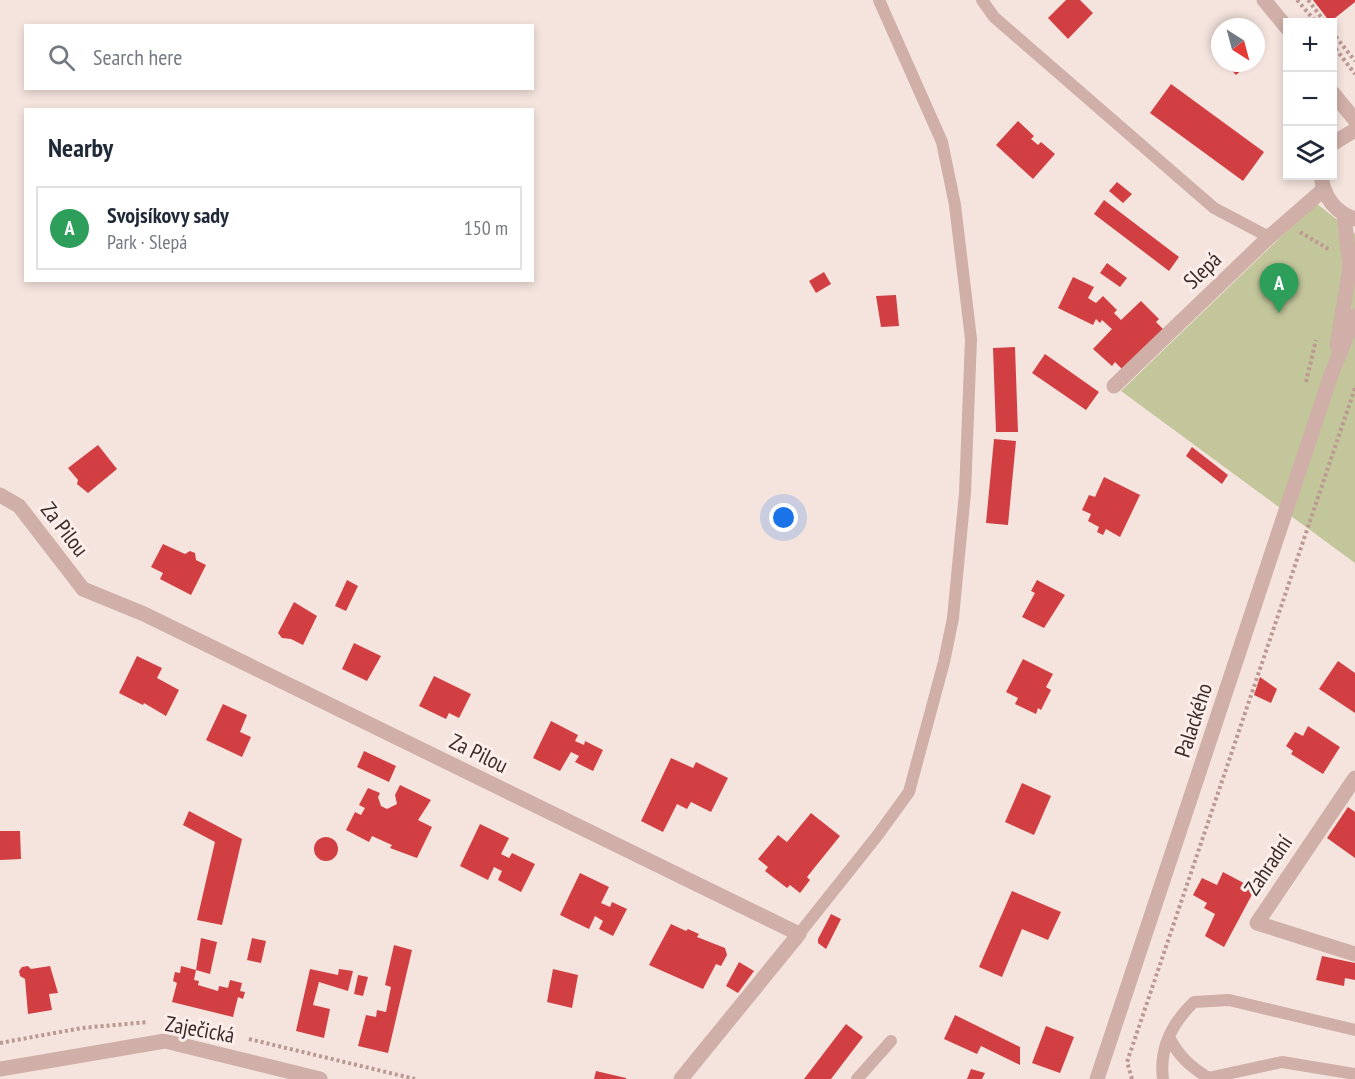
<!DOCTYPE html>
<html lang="en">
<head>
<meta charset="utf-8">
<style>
  :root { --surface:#fff; --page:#f6f6f7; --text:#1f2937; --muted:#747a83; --line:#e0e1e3; --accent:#196153 }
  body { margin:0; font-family:"PT Sans Narrow",sans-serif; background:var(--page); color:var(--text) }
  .controls { position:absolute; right:18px; top:18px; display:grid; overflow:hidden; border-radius:0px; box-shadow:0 3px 9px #0003 }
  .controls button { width:54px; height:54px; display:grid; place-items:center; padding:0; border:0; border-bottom:2px solid var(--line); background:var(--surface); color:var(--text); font:30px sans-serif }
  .compass { position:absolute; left:1211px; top:18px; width:54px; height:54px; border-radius:50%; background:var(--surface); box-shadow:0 3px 9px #0003; rotate:144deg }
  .you { position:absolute; left:784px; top:518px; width:21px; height:21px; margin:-15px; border:4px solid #fff; border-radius:50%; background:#1a73e8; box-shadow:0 0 0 9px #1a73e833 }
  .badge { display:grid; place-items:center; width:39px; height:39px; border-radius:50%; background:var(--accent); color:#fff; font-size:20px; font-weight:700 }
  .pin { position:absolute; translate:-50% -50px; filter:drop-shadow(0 2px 3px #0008) }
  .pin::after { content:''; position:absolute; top:32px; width:21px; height:18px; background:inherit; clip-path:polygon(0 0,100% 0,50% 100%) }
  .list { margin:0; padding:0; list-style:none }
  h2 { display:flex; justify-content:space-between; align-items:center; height:78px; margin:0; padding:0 24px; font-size:26px }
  h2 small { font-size:20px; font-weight:400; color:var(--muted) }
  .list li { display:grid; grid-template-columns:39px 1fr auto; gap:18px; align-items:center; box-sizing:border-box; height:84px; margin:0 12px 12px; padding:0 12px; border:2px solid var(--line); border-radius:0px }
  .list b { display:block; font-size:22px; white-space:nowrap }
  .list p { margin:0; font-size:20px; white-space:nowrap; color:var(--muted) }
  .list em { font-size:20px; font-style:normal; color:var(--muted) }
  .icon { flex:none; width:33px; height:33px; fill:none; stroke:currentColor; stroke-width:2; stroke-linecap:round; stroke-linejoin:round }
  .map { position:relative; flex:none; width:1355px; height:1079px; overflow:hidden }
  .search { position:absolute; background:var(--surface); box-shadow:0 3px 9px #0003; left:24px; top:24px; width:510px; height:66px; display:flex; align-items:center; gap:15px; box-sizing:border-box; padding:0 21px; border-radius:0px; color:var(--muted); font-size:22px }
  .panel { position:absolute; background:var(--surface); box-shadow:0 3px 9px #0003; left:24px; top:108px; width:510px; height:174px; border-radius:0px }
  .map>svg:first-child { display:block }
  .green { fill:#c3c69b }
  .building { fill:#d23f43 }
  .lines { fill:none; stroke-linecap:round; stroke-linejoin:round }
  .path { stroke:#bb9892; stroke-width:4; stroke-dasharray:3 3; stroke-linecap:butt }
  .service { stroke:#cfafa8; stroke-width:12 }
  .minor { stroke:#cfafa8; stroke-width:15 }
  .tertiary { stroke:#cfafa8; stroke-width:15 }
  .labels { text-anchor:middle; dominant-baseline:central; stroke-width:6; stroke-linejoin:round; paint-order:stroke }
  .street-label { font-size:22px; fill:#3b2a29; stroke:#fcefeb }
</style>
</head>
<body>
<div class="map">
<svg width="1355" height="1079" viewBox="0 0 1355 1079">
  <rect width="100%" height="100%" fill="#f5e4de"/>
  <path class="green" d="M1316 203 1355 234V563L1121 391Z"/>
  <path class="building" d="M1066 0H1080L1093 13 1068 39 1048 18Z
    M1313 0H1355V2L1330 22Z
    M1225 63H1245L1247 65 1236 75Z
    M1171 84 1264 152 1243 181 1150 113Z
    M1018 121 1034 136 1031 139 1038 145 1041 142 1055 154 1033 179 996 145Z
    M1117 182 1132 194 1123 203 1109 191Z
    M1104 200 1179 257 1169 271 1094 214Z
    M1107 263 1127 278 1120 287 1100 273Z
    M824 272 831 284 816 293 809 281Z
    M1073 277 1094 287 1088 298 1096 303 1103 296 1117 310 1114 313 1121 320 1141 301 1159 319 1156 322 1164 330 1124 371 1115 362 1112 366 1093 349 1112 329 1102 320 1100 323 1096 319 1093 325 1058 308Z
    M896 295 899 326 881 327 876 296Z
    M1015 347 1018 432H996L993 348Z
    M1045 354 1099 392 1086 410 1032 373Z
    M994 439 1016 441 1008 525 986 523Z
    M98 445 117 469 88 493 77 484 78 480 68 468Z
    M1192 447 1228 475 1222 484 1186 456Z
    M1104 477 1140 495 1120 537 1106 529 1103 535 1097 532 1099 527 1088 521 1091 514 1082 510 1089 495 1095 497Z
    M163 544 185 554 190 551 195 553 196 560 206 565 191 595 160 579 163 573 151 567Z
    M347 580 358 586 346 611 335 606Z
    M1037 580 1065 595 1044 628 1022 617 1035 593 1031 591Z
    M294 602 317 616 303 645 291 639 282 638 278 633Z
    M354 643 381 656 367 681 342 669Z
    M137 656 162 668 157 678 179 690 166 716 144 703 143 705 119 693Z
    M1023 659 1053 674 1046 687 1051 690 1041 710 1038 708 1036 714 1015 704 1018 698 1006 692Z
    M1338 661 1355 673V713L1319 689Z
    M434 676 471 694 459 718 449 713 446 719 419 706Z
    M1260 677 1277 689 1271 703 1254 695Z
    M223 704 247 715 240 732 251 737 242 757 206 740Z
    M551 721 578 735 575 741 584 745 585 741 603 750 593 771 575 762 579 756 571 752 560 771 533 758Z
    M1308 726 1340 747 1323 774 1291 754 1293 751 1286 746 1295 732 1303 736Z
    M364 751 396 766 389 782 357 767Z
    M671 758 693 768 696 762 728 778 711 812 691 802 687 809 677 804 663 832 641 821Z
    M1022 783 1051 796 1034 835 1005 822Z
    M400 785 431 800 418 820 432 827 417 858 390 848 392 845 372 836 369 842 346 830 355 812 361 815 365 808 359 805 368 788 380 793 378 797 381 806 387 809 397 804 395 795Z
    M1348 807 1355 812V858L1327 838Z
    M189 811 242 839 222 925 197 920 215 842 183 825Z
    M811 813 840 836 807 877 810 880 800 893 790 885 787 888 765 871 768 867 758 859 778 835 787 842Z
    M480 824 509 838 501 854 509 858 512 853 535 864 521 892 498 880 502 871 494 867 488 880 460 866Z
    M0 831H20L21 859 0 860Z
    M314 849a12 12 0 1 1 24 0a12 12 0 1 1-24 0Z
    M1223 872 1255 889 1224 947 1205 936 1215 914 1204 908 1207 903 1193 895 1202 878 1217 885Z
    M580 873 609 887 601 903 610 907 612 902 627 909 613 936 599 929 603 921 595 916 589 929 560 915Z
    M1012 891 1061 912 1048 940 1022 929 1002 977 979 967Z
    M831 914 841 919 826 949 818 943V939Z
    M671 924 686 931 688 929 699 934 697 937 725 948 727 955 721 966 716 964 703 989 649 965Z
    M201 938 217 942 210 974 196 970Z
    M252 938 266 941 261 963 247 960Z
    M394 945 412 950 388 1053 358 1046 366 1015 376 1017 377 1010 386 1012 391 987 385 985Z
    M1322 956 1355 963V980L1345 978 1344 986 1316 980Z
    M739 962 754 971 738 993 726 986Z
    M28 966 31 969 50 966 58 993 49 994 52 1010 28 1014 25 979 20 976 19 971 22 967Z
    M181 966 196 970 194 980 199 981 198 985 218 991 219 986 228 988 230 980 242 983 240 991 245 992 243 999 238 997 233 1017 172 1002 177 983 173 981 175 972 180 973Z
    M310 969 338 975 339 969 353 971 348 991 319 982 313 1005 330 1009 324 1038 296 1031Z
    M553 969 578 975 572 1008 547 1002Z
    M358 975 368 977 363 996 354 994Z
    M955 1015 1020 1047V1065L981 1046 977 1054 944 1039Z
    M846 1024 863 1037 831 1079H804Z
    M1046 1026 1074 1037 1060 1073 1032 1063Z
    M971 1069 985 1073 982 1079H967Z
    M596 1071 626 1078V1079H594Z"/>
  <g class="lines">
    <path class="path" d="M1297 0 1316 22
      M1308 0 1325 22
      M1332 32 1355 61
      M1332 44 1355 74
      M1300 232 1330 250
      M1306 382 1316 340
      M249 1039 415 1079
      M0 1043 82 1028 148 1022
      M1132 1079 1127 1062 1355 388"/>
    <path class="service" d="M982 0 994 17 1214 208 1269 237
      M799 934 877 836 909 792 944 662 953 618 965 493 971 339 955 205 942 142 879 0
      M1169 1037C1179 1057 1191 1067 1210 1079
      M1208 1078 1282 1062 1355 1074
      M857 1079 891 1041
      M1163 1079C1159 1048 1172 1023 1194 1002L1229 1000 1355 1030"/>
    <path class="minor" d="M1114 386 1269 237 1323 190
      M0 495 19 506 83 589 144 614 799 934 681 1079
      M1355 778 1257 923 1355 954"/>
    <path class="tertiary" d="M1264 0 1288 29
      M1332 92 1355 120
      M1332 144 1355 130
      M1321 176C1324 197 1334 212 1355 219
      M1337 346 1350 267 1344 215
      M0 1069 165 1041 320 1079
      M1097 1079 1331 375 1355 316"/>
  </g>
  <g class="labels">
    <g class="street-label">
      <text transform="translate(1202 270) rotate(-44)">Slepá</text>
      <text transform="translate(65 529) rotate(52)">Za Pilou</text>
      <text transform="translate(1193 720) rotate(-72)">Palackého</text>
      <text transform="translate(479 753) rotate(26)">Za Pilou</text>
      <text transform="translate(1268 865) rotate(-56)">Zahradní</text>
      <text transform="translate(200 1029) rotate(10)">Zaječická</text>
    </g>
  </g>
</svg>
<div class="controls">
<button>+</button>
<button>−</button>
<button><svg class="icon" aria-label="layers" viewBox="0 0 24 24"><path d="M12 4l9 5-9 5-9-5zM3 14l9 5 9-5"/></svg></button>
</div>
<svg class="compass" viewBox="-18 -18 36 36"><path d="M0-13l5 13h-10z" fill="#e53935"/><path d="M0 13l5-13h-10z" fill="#747a83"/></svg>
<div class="you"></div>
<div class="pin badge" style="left:1279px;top:313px;background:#2e9e5b">A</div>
<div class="search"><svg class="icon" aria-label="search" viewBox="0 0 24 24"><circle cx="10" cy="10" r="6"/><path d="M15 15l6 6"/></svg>Search here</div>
<section class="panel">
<h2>Nearby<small></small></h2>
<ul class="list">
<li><span class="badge" style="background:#2e9e5b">A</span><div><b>Svojsíkovy sady</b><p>Park · Slepá</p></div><em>150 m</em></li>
</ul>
</section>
</div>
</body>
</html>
